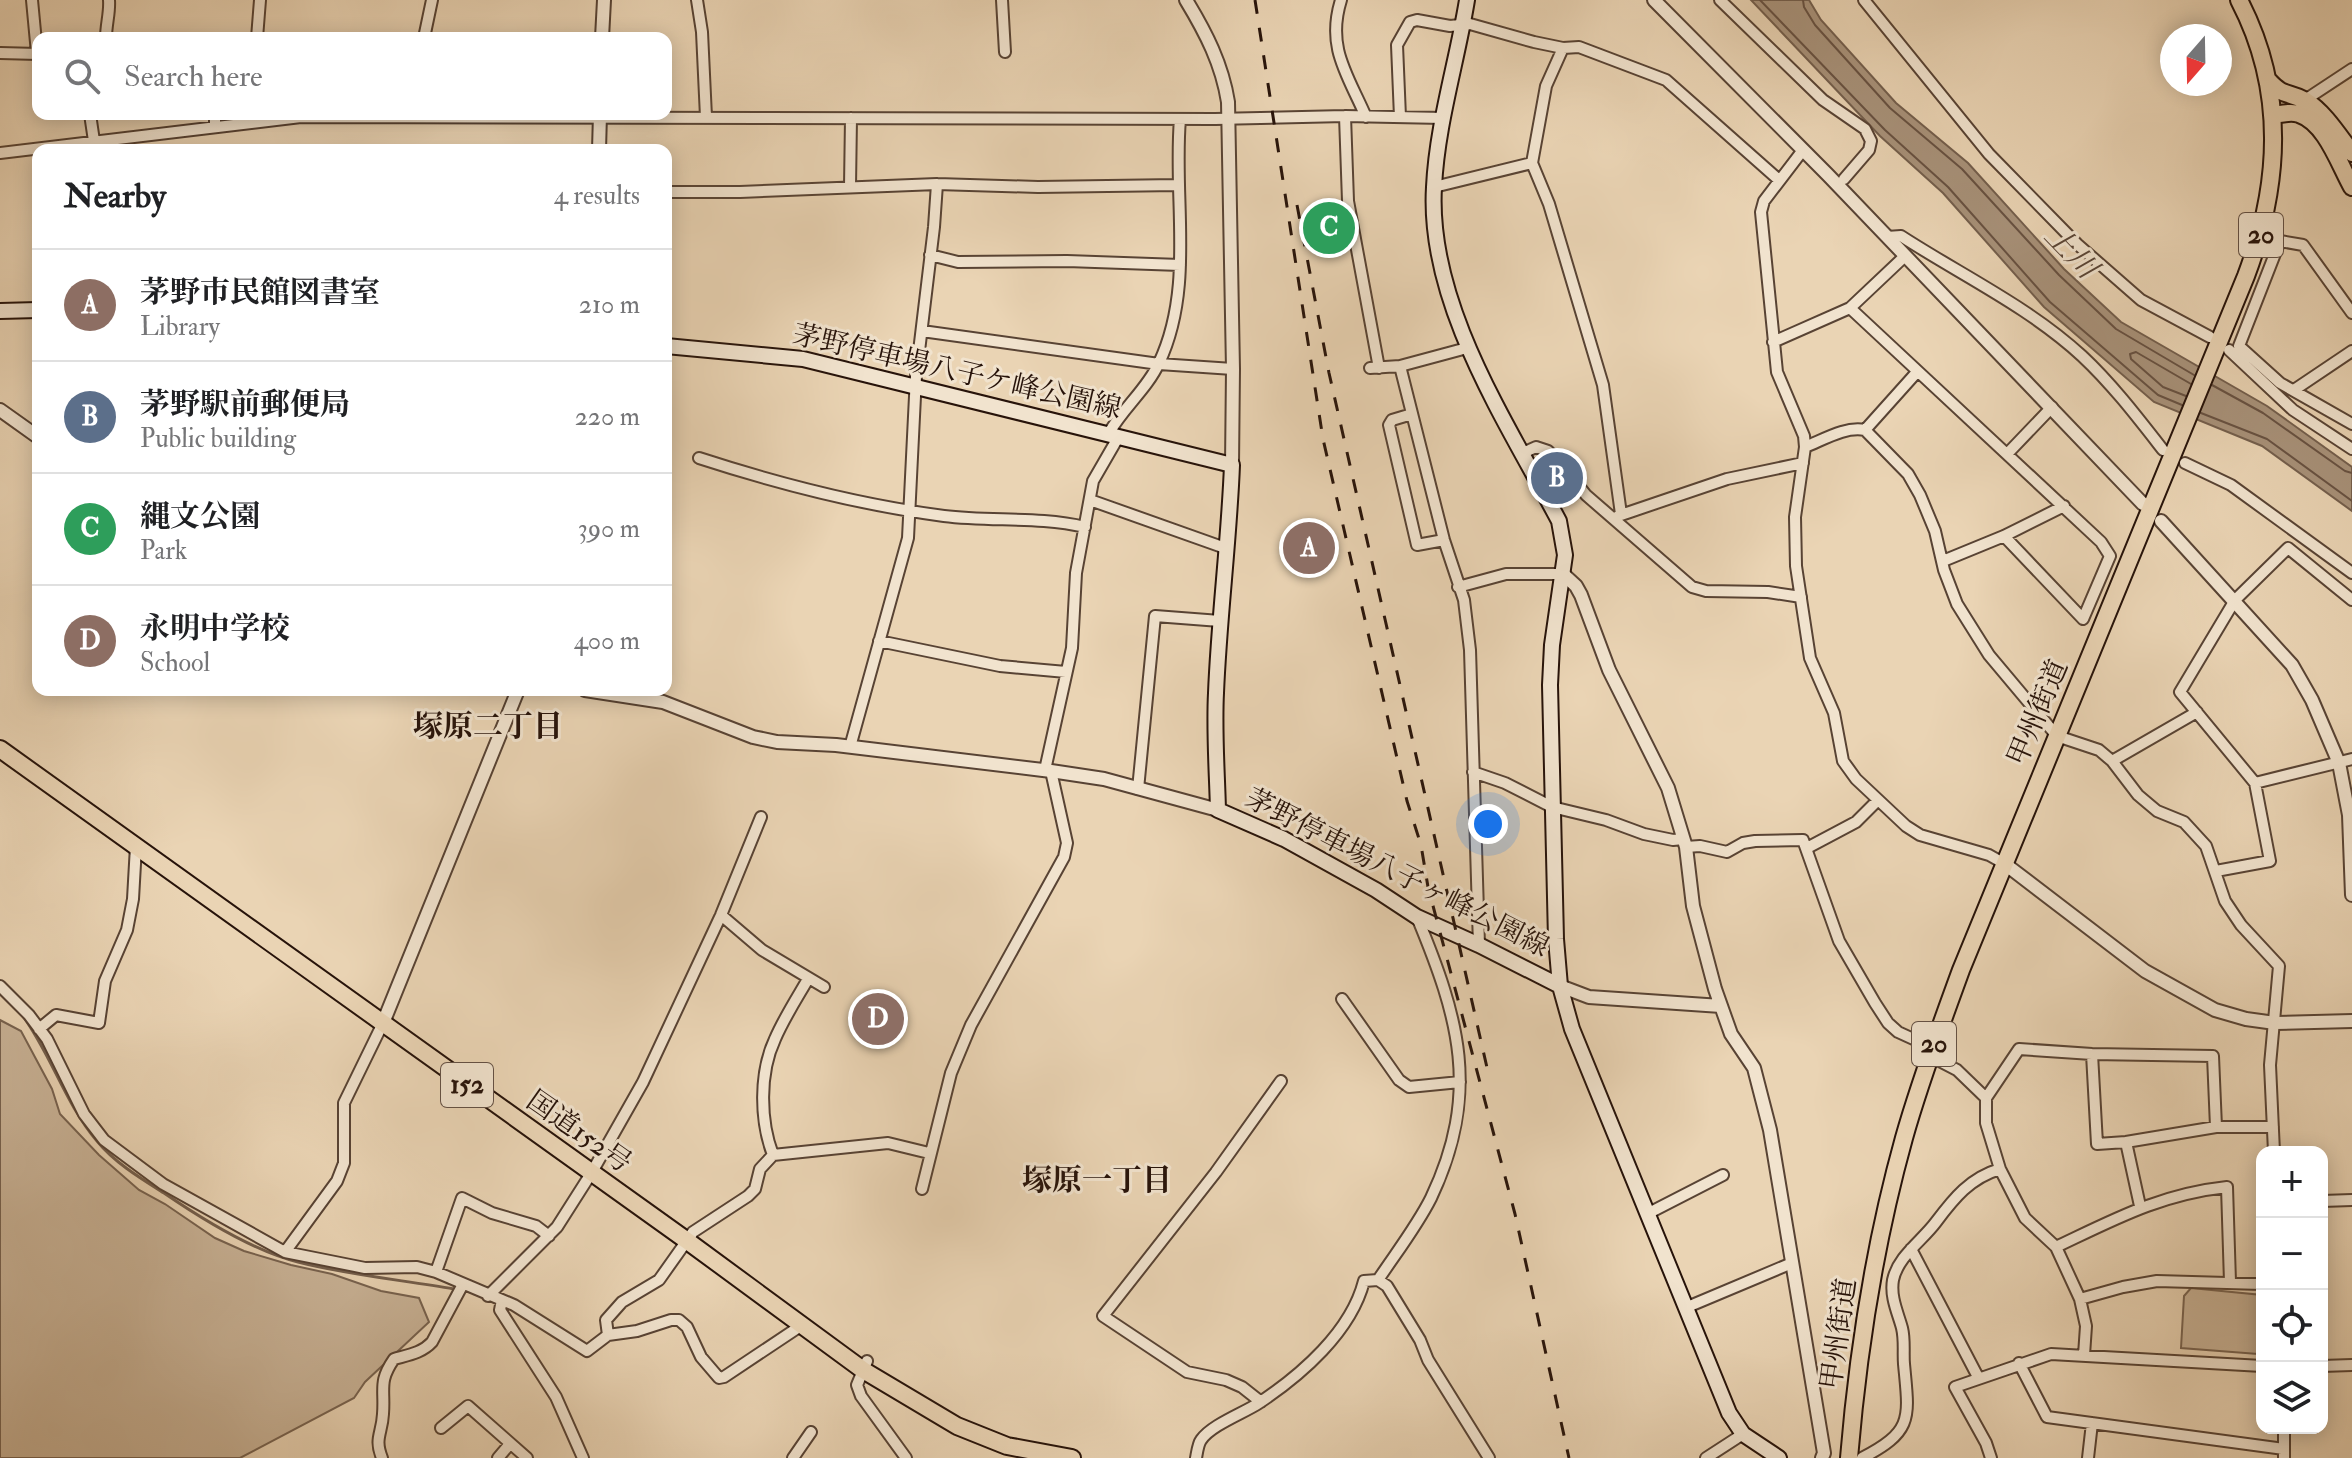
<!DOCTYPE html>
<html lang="en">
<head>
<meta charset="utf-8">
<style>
  :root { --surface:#fff; --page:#f2f2f2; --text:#202124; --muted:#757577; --line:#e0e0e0; --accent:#8f2418 }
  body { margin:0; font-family:"IM FELL Double Pica","Noto Serif JP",serif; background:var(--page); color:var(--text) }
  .controls { position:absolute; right:24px; bottom:24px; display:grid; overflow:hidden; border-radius:16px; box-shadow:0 4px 20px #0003 }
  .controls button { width:72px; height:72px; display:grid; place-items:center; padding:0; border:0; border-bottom:2px solid var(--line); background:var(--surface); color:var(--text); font:40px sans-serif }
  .compass { position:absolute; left:2160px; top:24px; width:72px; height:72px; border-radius:50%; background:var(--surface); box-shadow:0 4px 20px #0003; rotate:200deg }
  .you { position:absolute; left:1488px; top:824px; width:28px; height:28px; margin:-20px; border:6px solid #fff; border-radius:50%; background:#1a73e8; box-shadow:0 0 0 12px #1a73e833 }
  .badge { display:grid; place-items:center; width:52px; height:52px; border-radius:50%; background:var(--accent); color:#fff; font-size:26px; font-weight:700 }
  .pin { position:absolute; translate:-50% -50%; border:4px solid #fff; box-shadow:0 2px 8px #0006 }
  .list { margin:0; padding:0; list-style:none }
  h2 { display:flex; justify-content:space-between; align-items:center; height:104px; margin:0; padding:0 32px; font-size:34px }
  h2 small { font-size:26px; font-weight:400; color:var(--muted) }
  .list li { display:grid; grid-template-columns:52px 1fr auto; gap:24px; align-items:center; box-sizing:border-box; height:112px; padding:0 32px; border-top:2px solid var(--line) }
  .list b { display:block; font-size:30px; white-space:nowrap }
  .list p { margin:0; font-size:26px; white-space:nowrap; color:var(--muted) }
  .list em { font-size:26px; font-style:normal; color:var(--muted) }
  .icon { flex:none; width:44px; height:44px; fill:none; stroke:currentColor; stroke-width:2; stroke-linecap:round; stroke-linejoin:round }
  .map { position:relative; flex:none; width:2352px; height:1458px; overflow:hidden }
  .search { position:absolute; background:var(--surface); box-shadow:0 4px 20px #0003; left:32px; top:32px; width:640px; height:88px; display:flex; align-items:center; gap:20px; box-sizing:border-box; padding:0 28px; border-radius:16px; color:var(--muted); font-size:30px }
  .panel { position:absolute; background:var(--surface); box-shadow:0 4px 20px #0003; left:32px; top:144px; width:640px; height:552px; border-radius:16px }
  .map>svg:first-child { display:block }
  .green { fill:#c9b397; stroke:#786350; stroke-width:2 }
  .water { fill:#a8927a; stroke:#745f4d; stroke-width:2 }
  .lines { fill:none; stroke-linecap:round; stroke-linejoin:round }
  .shore { stroke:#685242; stroke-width:2 }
  .stream { stroke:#745f4d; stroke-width:3 }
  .minor-casing { stroke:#584334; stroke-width:14 }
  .tertiary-casing { stroke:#584334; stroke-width:16 }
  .secondary-casing { stroke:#27130a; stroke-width:18 }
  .trunk-casing { stroke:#27130a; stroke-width:20 }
  .minor { stroke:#f1e3ce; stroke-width:10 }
  .tertiary { stroke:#f1e3ce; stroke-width:12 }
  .secondary { stroke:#f1e3ce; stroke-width:14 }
  .trunk { stroke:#ead4b4; stroke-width:16 }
  .rail { stroke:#27130a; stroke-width:3; stroke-dasharray:14 14; stroke-linecap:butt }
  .labels { text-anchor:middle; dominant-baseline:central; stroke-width:6; stroke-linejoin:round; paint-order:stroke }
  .shield { fill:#f1e3ce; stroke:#645145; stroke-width:2 }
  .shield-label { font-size:26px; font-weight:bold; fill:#27130a }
  .street-label { font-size:28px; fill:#27130a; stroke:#f1e3ce }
  .water-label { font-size:30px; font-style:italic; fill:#5b4637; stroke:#f1e3ce }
  .neighbourhood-label { font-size:30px; font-weight:bold; fill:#27130a; stroke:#f1e3ce }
</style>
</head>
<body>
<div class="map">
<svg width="2352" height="1458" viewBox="0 0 2352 1458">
  <rect width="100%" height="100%" fill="#ead4b4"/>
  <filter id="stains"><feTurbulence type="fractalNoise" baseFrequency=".0025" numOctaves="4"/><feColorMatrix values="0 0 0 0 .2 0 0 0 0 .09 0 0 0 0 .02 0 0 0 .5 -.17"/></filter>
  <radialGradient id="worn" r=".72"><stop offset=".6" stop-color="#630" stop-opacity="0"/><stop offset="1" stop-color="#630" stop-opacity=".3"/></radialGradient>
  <path class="green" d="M0 1020 21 1031 52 1089 60 1114 99 1155 139 1190 165 1204 215 1238 244 1251 291 1265 332 1274 381 1291 419 1298 429 1322 365 1382 354 1398 240 1458H0Z
    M2191 1288 2262 1295V1352L2258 1354 2181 1348 2184 1296Z"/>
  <path class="water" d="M1751 0H1809L1821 20 1896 103 1968 163 2064 269 2121 322 2267 406 2352 467V511L2262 446 2154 402 2044 307 1943 193 1880 136Z"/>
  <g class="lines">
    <path class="shore" d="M1760 0 1885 130 1948 187 2050 302 2158 395 2182 405
      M1803 0 1804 7 1815 25 1890 108 1962 169 2059 275 2116 329 2194 375
      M2212 385 2263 413 2345 471 2352 473
      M2186 396 2163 387 2131 359 2130 354 2136 352 2191 384
      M2201 413 2267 439 2352 501"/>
    <path class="stream" d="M23 1016C52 1056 65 1103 97 1141 115 1163 140 1178 164 1193 202 1219 253 1251 298 1262 349 1275 402 1280 454 1289"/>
    <defs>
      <path id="minor" d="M32 0 37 53
        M697 0 702 32 706 117
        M1002 0 1005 52
        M1341 0C1326 48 1348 75 1366 117
        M1720 0 1823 100 1865 129 1871 141 1869 150 1844 179
        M1864 0 1989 154 2077 244 2141 300 2210 337
        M106 38C106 24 110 13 109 0
        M257 38 260 0
        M424 38 432 0
        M1563 48 1546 86 1532 163 1549 204 1603 385 1621 514
        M0 53 38 54
        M2305 100 2352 69
        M90 114 94 141
        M215 114V127
        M1345 116 1348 201 1379 368
        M1400 117 1397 45 1410 22 1417 20 1450 26 1470 24 1534 42 1563 48 1579 47 1666 80 1779 180
        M1803 150 1764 201 1761 212 1777 372 1804 436 1805 447 1795 517 1796 566 1810 658 1834 713 1843 761 1856 779 1906 826 1920 835 1989 855 2005 864
        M0 153 301 117 1215 119 1345 116 1443 118
        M850 186 851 118
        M1434 187 1532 163
        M666 192H740L937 184 1038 187 1177 185
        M1887 237 1901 236C1961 275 2029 307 2082 356 2112 384 2138 418 2163 450
        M930 255 958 262 1067 261 1180 265
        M1850 308 2101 542 2110 556 2083 619 2004 536
        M2352 313 2303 245 2280 241 2239 346 2280 383 2352 424
        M922 331 1159 364 1233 369
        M1773 342 1850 308 1905 256
        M2229 350 2293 410 2352 449
        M1400 366 1444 540 1464 600 1470 650 1479 945
        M1370 368 1400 366 1467 348
        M2294 390 2352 351
        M1412 414 1392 420 1389 425 1417 545 1444 540
        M1865 430 1917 372
        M1109 433C1123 408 1147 389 1159 363 1195 287 1173 200 1180 119
        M1805 447C1823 440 1845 426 1865 430L1908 474 1920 495 1935 531 1944 570 1957 604 1989 655 2057 736 2099 750 2112 761 2138 795 2157 811 2184 822 2206 846 2225 901 2241 925 2279 966 2270 1065 2274 1152
        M1523 453 1536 447 1548 451 1563 466 1586 495 1692 587 1706 591 1768 592 1801 597
        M2008 453 2052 407
        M699 458C779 484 861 505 944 516 991 522 1039 516 1085 527
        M2185 463 2231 485 2352 573
        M1090 500 1228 549
        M1618 516 1727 479 1803 463
        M1943 561 2004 536 2064 506
        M1458 587 1506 574H1563
        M879 641 1000 666 1066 672
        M850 747 908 538 916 376 934 227 937 184
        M2112 761 2197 712
        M1045 770 1072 648 1076 573 1093 481 1119 436
        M1473 772 1505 783 1552 807 1606 820 1644 834 1673 840 1683 839
        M2255 783 2352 759
        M1138 789 1155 616 1220 621
        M1686 847 1700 846 1727 852 1743 843 1755 841 1803 840 1839 941 1875 1003 1888 1023 1898 1032 1933 1048
        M1807 848 1856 822 1878 800
        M2216 871 2270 861 2255 783 2180 692 2235 600 2288 548 2352 600
        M721 915 762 950 824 987
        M0 986 29 1015 47 1039 84 1114 104 1140 163 1184 285 1252 365 1268 417 1267 436 1272 514 1305 587 1351 608 1335 637 1331 671 1320H679L687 1327 701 1357 719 1378 724 1377 802 1325
        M1342 999 1399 1080 1409 1087 1460 1082
        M39 1029 56 1015 99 1023 105 981 127 930 133 899 136 846
        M2092 1054 2097 1144 2126 1142 2216 1127H2273
        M1930 1056 1957 1070 1986 1098
        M2126 1142 2140 1206
        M773 1155C760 1121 759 1073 775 1039 784 1018 797 998 808 979
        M922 1189 951 1073 971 1025 1064 857 1067 843 1051 771
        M2322 1201 2352 1200
        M1647 1214 1723 1175
        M2056 1247C2115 1219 2161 1194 2227 1187L2230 1282
        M1911 1249 1978 1377
        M285 1252 337 1181 344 1163V1103L383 1023
        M436 1272 462 1198 492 1213 536 1226 549 1236
        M1378 1280C1396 1253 1417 1226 1431 1198 1481 1093 1459 1018 1417 917
        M488 1296 557 1227 592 1172 643 1082 721 915 761 817
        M2080 1299 2123 1287 2157 1281 2262 1284
        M502 1300 500 1310 556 1397 583 1458
        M1685 1308 1792 1263
        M608 1335 606 1320 622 1302 659 1280 693 1232 748 1196 755 1189 760 1169 773 1155 888 1143 929 1153
        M2084 1355 2086 1326 2080 1299 2056 1247 2025 1218 2000 1169 1986 1123V1098L2019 1049 2092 1054 2213 1056 2216 1127
        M867 1361 857 1385 861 1396 906 1458
        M2019 1363 2047 1417 2284 1449
        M2322 1366 2352 1365
        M1261 1402 1242 1387 1226 1380 1187 1372 1103 1316 1216 1172 1281 1081
        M441 1428 468 1406 527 1458
        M2284 1428V1458
        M382 1458C374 1438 382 1434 383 1414 385 1389 378 1382 394 1359 408 1355 422 1353 432 1342L462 1286
        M498 1458 509 1445
        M793 1458 811 1432
        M1196 1458C1197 1453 1198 1444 1201 1440 1211 1425 1244 1413 1259 1403 1301 1375 1351 1332 1364 1281L1378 1280 1387 1286 1420 1340 1428 1360 1489 1458
        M1706 1458 1743 1434
        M1862 1458C1914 1431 1909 1418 1904 1364 1903 1353 1905 1340 1902 1328 1898 1313 1890 1297 1893 1280 1898 1256 1922 1241 1936 1222 1954 1198 1970 1178 2000 1169
        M1991 1458 1986 1443 1955 1387 2051 1354 2262 1366
        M2088 1458 2092 1423"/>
      <path id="tertiary" d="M1186 0C1206 33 1222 64 1228 102L1233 369 1232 465
        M1654 0 1828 175 2143 504
        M602 38 604 0
        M599 150 600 114
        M0 410 38 437
        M2161 521 2292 665 2312 700 2339 763 2349 815 2352 895
        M1563 574 1576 586 1581 595 1609 670 1668 788 1686 847 1693 906 1715 989 1731 1034 1754 1068 1770 1130 1824 1453 1822 1458
        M585 690 663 702 753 737 777 742 836 745 1051 771 1104 779 1218 810
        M2005 864 2145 971 2215 1010 2246 1019 2275 1023 2352 1021
        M1560 986 1589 997 1721 1006
        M383 1023 518 690"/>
      <path id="secondary" d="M1467 0C1457 62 1437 124 1434 187 1427 303 1506 421 1559 521L1565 555 1552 645 1550 685 1556 939 1560 986 1572 1029 1729 1413 1743 1434 1779 1458
        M0 311 38 310
        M666 346 803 359 1232 465C1229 542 1219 617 1216 693 1214 732 1217 771 1218 810L1284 839 1376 890 1417 917 1479 945 1560 986"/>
      <path id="trunk" d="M2268 80C2284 98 2288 91 2306 101 2324 112 2339 136 2352 153
        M2273 115C2281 114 2291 111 2299 114 2326 123 2339 164 2352 187
        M0 749 686 1240 863 1370 957 1426 1007 1446 1072 1458
        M1849 1458C1858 1350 1875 1242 1904 1138 1920 1081 1941 1025 1961 970L2246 276C2281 183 2286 90 2239 0"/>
    </defs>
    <use href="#minor" class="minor-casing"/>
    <use href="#tertiary" class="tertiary-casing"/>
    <use href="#secondary" class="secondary-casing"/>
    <use href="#trunk" class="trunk-casing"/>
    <use href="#minor" class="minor"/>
    <use href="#tertiary" class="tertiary"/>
    <use href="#secondary" class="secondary"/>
    <use href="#trunk" class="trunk"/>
    <path class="rail" d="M1255 0 1323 439 1407 801 1421 845 1428 887 1515 1214 1569 1458
      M1297 205 1329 373 1488 1072"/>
  </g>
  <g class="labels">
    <g class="shield">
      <rect x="2239" y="213" width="44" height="44" rx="6"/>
      <rect x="1912" y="1022" width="44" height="44" rx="6"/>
      <rect x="441" y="1063" width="52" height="44" rx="6"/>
    </g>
    <g class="shield-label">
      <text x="2261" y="235">20</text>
      <text x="1934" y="1044">20</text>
      <text x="467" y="1085">152</text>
    </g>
    <g class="street-label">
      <text transform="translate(957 372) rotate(13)">茅野停車場八子ケ峰公園線</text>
      <text transform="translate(2038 713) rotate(-67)">甲州街道</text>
      <text transform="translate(1397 873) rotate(27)">茅野停車場八子ヶ峰公園線</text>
      <text transform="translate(579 1132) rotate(35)">国道152号</text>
      <text transform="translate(1839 1334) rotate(-82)">甲州街道</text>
    </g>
    <g class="water-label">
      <text transform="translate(2071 252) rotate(46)">上川</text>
    </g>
    <g class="neighbourhood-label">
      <text x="488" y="726">塚原二丁目</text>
      <text x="1097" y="1180">塚原一丁目</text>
    </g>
  </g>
  <rect width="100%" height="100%" filter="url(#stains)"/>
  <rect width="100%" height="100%" fill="url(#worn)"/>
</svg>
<div class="controls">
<button>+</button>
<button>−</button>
<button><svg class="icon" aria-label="locate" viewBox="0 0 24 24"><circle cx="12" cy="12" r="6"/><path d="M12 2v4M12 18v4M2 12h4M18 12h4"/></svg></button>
<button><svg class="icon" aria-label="layers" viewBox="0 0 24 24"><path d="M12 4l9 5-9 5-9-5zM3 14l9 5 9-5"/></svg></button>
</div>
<svg class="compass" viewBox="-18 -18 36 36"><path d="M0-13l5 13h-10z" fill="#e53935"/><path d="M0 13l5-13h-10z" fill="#757577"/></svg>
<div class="you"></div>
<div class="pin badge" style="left:1309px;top:548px;background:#8d6e63">A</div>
<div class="pin badge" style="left:1557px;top:478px;background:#5c6f8a">B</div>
<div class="pin badge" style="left:1329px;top:228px;background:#2e9e5b">C</div>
<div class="pin badge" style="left:878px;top:1019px;background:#8d6e63">D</div>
<div class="search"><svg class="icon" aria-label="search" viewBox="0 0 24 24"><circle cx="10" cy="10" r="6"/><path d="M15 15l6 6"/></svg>Search here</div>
<section class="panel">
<h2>Nearby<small>4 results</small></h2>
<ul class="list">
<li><span class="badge" style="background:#8d6e63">A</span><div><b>茅野市民館図書室</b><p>Library</p></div><em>210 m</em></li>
<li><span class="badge" style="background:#5c6f8a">B</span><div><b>茅野駅前郵便局</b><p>Public building</p></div><em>220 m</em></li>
<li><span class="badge" style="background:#2e9e5b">C</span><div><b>縄文公園</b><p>Park</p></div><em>390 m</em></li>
<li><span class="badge" style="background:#8d6e63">D</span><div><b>永明中学校</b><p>School</p></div><em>400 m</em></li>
</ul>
</section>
</div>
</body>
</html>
